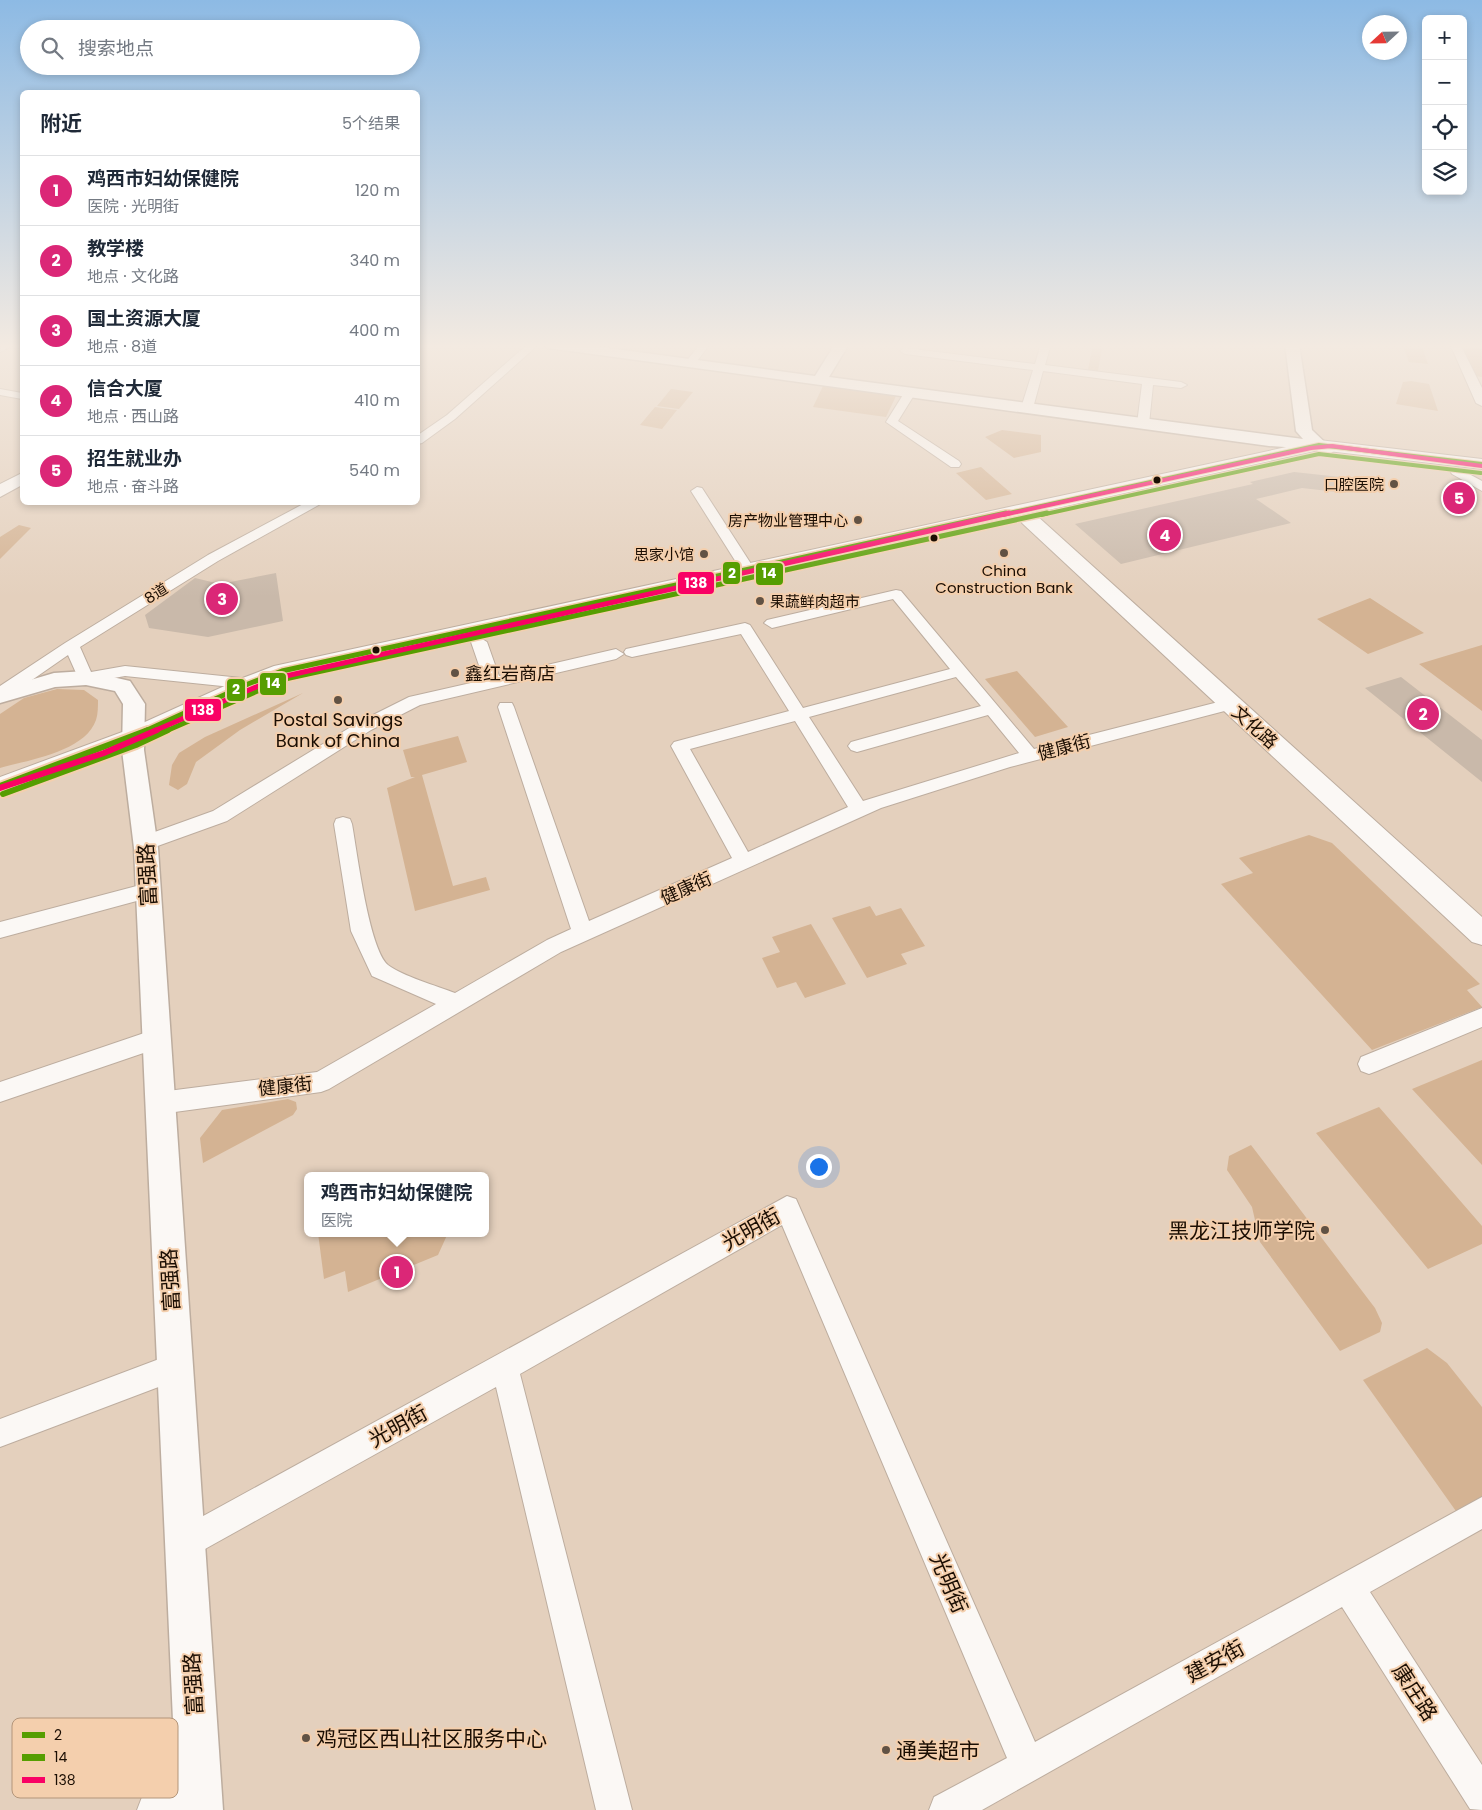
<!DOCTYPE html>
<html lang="zh">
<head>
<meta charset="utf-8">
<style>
  :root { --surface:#fff; --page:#f6f6f7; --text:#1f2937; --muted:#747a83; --line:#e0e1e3; --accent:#db2777 }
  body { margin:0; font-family:Poppins,"Noto Sans SC",sans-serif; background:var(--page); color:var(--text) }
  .controls { position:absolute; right:15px; top:15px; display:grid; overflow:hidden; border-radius:8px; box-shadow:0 2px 8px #0003 }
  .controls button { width:45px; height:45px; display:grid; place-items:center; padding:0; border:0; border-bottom:1px solid var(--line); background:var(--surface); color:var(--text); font:25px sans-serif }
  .compass { position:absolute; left:1362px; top:15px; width:45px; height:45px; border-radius:50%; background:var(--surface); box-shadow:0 2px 8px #0003; rotate:248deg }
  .you { position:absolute; left:818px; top:1166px; width:18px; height:18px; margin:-12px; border:4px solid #fff; border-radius:50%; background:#1a73e8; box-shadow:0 0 0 8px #1a73e833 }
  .badge { display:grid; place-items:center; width:32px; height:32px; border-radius:50%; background:var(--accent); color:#fff; font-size:16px; font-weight:700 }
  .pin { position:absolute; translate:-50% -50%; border:2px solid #fff; box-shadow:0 1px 5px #0006 }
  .popup { position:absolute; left:304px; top:1172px; width:185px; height:65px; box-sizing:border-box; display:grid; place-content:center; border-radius:8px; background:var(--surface); filter:drop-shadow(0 1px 4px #0005); font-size:16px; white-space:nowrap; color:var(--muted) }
  .popup b { font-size:19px; color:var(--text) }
  .popup::after { content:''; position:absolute; left:50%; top:100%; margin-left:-10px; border:10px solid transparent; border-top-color:var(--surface) }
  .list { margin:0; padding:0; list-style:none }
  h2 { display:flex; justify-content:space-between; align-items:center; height:65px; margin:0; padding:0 20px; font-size:21px }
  h2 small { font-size:16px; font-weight:400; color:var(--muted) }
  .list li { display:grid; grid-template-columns:32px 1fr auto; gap:15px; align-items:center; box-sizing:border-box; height:70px; padding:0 20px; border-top:1px solid var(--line) }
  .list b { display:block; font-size:19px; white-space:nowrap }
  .list p { margin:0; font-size:16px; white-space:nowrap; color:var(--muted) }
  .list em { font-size:16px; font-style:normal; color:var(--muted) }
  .icon { flex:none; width:28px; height:28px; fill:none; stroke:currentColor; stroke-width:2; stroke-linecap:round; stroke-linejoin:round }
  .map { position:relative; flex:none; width:1482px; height:1810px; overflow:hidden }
  .search { position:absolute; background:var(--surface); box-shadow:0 2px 8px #0003; left:20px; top:20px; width:400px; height:55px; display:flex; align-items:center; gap:12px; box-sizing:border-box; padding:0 18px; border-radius:28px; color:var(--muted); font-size:19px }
  .panel { position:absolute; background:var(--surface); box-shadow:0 2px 8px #0003; left:20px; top:90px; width:400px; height:415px; border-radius:8px }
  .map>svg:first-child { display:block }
  .green { fill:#d4b393 }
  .building { fill:#c9b9aa }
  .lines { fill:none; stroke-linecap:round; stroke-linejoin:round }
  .minor-casing { stroke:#bdad9f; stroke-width:2 }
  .tertiary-casing { stroke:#bdad9f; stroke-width:3 }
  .secondary-casing { stroke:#bdad9f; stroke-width:2 }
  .minor { fill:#fbf8f5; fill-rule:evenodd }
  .tertiary { fill:#fbf8f5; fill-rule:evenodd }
  .secondary { fill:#fbf8f5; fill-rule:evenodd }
  .bus-1-far2-casing { stroke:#f4cfad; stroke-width:6 }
  .bus-1-far1-casing { stroke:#f4cfad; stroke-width:8 }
  .bus-1-casing { stroke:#f4cfad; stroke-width:10 }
  .bus-2-far2-casing { stroke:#f4cfad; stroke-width:6 }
  .bus-2-far1-casing { stroke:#f4cfad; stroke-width:8 }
  .bus-2-casing { stroke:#f4cfad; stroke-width:10 }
  .bus-3-far2-casing { stroke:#f4cfad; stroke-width:6 }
  .bus-3-far1-casing { stroke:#f4cfad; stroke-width:8 }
  .bus-3-casing { stroke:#f4cfad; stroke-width:10 }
  .bus-1-far2 { stroke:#569e01; stroke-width:4 }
  .bus-1-far1 { stroke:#569e01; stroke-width:5 }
  .bus-1 { stroke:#569e01; stroke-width:6 }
  .bus-2-far2 { stroke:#569e01; stroke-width:4 }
  .bus-2-far1 { stroke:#569e01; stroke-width:5 }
  .bus-2 { stroke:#569e01; stroke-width:6 }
  .bus-3-far2 { stroke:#f90164; stroke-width:4 }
  .bus-3-far1 { stroke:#f90164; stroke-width:5 }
  .bus-3 { stroke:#f90164; stroke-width:6 }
  .bus-dot { fill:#1b0e03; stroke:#f4cfad; stroke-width:2 }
  .poi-dot { fill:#615244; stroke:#f4cfad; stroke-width:2 }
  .labels { text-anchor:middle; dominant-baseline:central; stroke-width:4; stroke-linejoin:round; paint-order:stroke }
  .far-poi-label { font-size:15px; fill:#1b0e03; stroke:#f4cfad; text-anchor:end }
  .far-street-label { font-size:15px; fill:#1b0e03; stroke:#f4cfad }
  .poi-label { font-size:18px; fill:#1b0e03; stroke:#f4cfad; text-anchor:start }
  .street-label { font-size:18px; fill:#1b0e03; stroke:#f4cfad }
  .near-street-label { font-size:21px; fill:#1b0e03; stroke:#f4cfad }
  .near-poi-label { font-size:21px; fill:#1b0e03; stroke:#f4cfad; text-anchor:start }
  .key { fill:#f4cfad; stroke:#b3957a; stroke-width:1 }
  .key-label { font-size:14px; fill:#1b0e03 }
  .line-badge { stroke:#f4cfad; stroke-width:2 }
  .badge-label { font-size:14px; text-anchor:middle; font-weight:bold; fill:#fff }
</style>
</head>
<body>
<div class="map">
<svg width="1482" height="1810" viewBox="0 0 1482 1810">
  <rect width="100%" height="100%" fill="#e4d0bd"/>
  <path class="green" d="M1093 344H1103L1098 371 1088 370Z
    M1402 344H1421L1428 364 1409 362Z
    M1462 347 1482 349V377L1475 376Z
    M1411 381 1429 384 1438 411 1396 404 1403 382Z
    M824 384 897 394 886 417 813 407Z
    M671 389 693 392 679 409 657 406Z
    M655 407 677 410 662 429 640 425Z
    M1002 430 1041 435V452L1014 458 985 437Z
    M981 467 1012 494 986 500 956 473Z
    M19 525 31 528 0 559V537Z
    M1370 598 1424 633 1368 654 1317 619Z
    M1482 645V711L1419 664Z
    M1017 671 1068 727 1035 737 985 679Z
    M57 689 84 690 98 700C98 706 98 714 96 720 85 752 28 760 0 768V714L24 698Z
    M303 693 240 730 196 762 187 784 178 790 169 785 172 765 179 753 205 737Z
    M458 736 467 762 422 775 453 886 486 877 490 890 415 911 387 788 415 777H411L403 750Z
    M1309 835 1332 843 1480 984 1467 990 1482 1007 1372 1050 1221 884 1253 873 1239 858Z
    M870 906 876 916 901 908 925 946 901 954 907 964 867 978 832 918Z
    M811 924 846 984 805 998 796 982 777 988 762 958 780 952 772 937Z
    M1482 1060V1165L1412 1089Z
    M288 1099 296 1102 297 1109 293 1115 203 1163 200 1138 222 1110Z
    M1379 1107 1482 1226V1244L1428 1269 1316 1133Z
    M1251 1145 1375 1308 1382 1323 1380 1332 1340 1351 1260 1242 1252 1207 1227 1170 1229 1156Z
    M318 1233H448L438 1255 348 1292 345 1271 324 1279Z
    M1427 1348 1447 1363 1482 1407V1500L1458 1514 1363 1380Z"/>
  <path class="building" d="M1294 472 1340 477 1346 493 1302 488 1256 499 1291 523 1121 564 1075 524 1253 484 1250 482Z
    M276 573 283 621 208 637 149 628 145 615 195 578 220 584Z
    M1401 677 1482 740V782L1365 688Z"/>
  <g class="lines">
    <defs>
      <path id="minor" d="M2 344H15L0 352Z
        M528 344H539L455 419 422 443 418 444V435L447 415Z
        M700 344H710L694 365H686L685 363Z
        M1041 344H1051L1045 365 1181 382 1187 385 1181 388 1153 385 1149 424 1143 428 1137 424 1142 384 1043 371 1033 408 1027 411 1021 408 1033 370 905 354 900 351 905 348 1035 364Z
        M1450 344H1460L1482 388V406L1476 403Z
        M1467 344H1482V349L1468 346Z
        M0 389 22 393V399L0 395Z
        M910 389 916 392 898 421 959 461 961 464 959 467H951L886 422 906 390Z
        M1456 467 1482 481V491L1452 474 1450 471Z
        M697 487 702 488 755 570 753 573H743L741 570 691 491Z
        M307 502H324L218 561 80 647 91 672 125 666 279 682 285 683 287 687 285 691 279 692 125 676 86 683 80 682 68 655 6 698 0 699V686L65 643 208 555Z
        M896 590 901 591 1034 749 1230 699 1236 700 1238 704 1236 708 1010 767 881 808 561 952 329 1089 321 1092 160 1114 152 1110 148 1103 152 1096 160 1092 317 1072 436 1004 372 976 351 931 334 824 336 819 343 817 350 819 352 824C357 851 369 949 388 965 402 976 437 986 455 993L547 940 571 929 498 707 500 703H512L514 707 589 921 732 858 671 746 674 742 789 711 741 634 632 657 626 655 624 652 626 649 745 623 750 625 803 708 950 669 893 599 772 628 764 623 767 620ZM956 677 981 706 851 742 848 746 851 750 857 752 988 715 1019 753 863 801 809 717ZM795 721 848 807 748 852 690 749Z
        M479 637 487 642 499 676 616 649 624 654 616 659 420 705 371 730 227 821 152 848 145 850 138 848 136 843 138 838 213 811 359 722 409 697 484 680 471 642Z
        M148 883 155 886 158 891 155 896 0 938V922Z
        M1482 1008V1027L1377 1071 1369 1074 1361 1071 1358 1064 1361 1057Z
        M156 1029 164 1032 167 1039 164 1046 0 1102V1082Z
        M787 1196 796 1199 1035 1742 1482 1497V1529L1370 1592 1482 1765V1810L1470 1809 1342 1607 982 1810H929L934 1797 1007 1758 782 1225 520 1374 632 1810H596L496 1387 196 1554 185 1558 174 1554 170 1543 174 1532Z
        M175 1353 185 1357 189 1367 185 1377 0 1447V1419Z
        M199 1771 211 1777 217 1789 211 1801 193 1810H137L142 1797Z"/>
      <path id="tertiary" d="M541 344H578L815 376 835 344H849L829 377 1303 439 1296 431 1285 344H1299L1312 430 1334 451 1326 456 1315 449 1269 446 548 348Z
        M86 671 130 681 145 704 144 750 158 848 223 1810H177L134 848 122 750 123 704 115 691 86 685 55 687 0 703V689L54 673Z"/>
      <path id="secondary" d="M1319 440 1482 459V469L1319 450 1030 514 1036 515 1482 917V945L1472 942 1022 523 1020 519 1022 515 288 677 256 689 141 743 0 795V777L125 731 240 679 274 666Z
        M22 473V485L0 497V484Z"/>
    </defs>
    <use href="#minor" class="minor-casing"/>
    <use href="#tertiary" class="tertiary-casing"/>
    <use href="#secondary" class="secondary-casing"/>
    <use href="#minor" class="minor"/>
    <use href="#tertiary" class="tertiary"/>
    <use href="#secondary" class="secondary"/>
    <defs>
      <path id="bus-1-far2" d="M1000 515 1319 445 1482 464"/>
      <path id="bus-1-far1" d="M145 731 248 684 282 671 1006 513"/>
      <path id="bus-1" d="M0 786 148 730"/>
      <path id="bus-2-far2" d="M1041 515 1319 454 1481 473"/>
      <path id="bus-2-far1" d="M166 731 285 679 1047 513"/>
      <path id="bus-2" d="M3 794 136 745 168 730"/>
      <path id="bus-3-far2" d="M1003 515 1311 448 1332 446 1482 466"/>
      <path id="bus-3-far1" d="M154 731 277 678 1009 513"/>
      <path id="bus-3" d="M0 788 104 753 157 730"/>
    </defs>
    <use href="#bus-1-far2" class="bus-1-far2-casing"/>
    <use href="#bus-1-far1" class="bus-1-far1-casing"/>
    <use href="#bus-1" class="bus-1-casing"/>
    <use href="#bus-2-far2" class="bus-2-far2-casing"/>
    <use href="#bus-2-far1" class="bus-2-far1-casing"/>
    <use href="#bus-2" class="bus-2-casing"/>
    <use href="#bus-3-far2" class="bus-3-far2-casing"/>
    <use href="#bus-3-far1" class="bus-3-far1-casing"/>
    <use href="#bus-3" class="bus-3-casing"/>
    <use href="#bus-1-far2" class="bus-1-far2"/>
    <use href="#bus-1-far1" class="bus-1-far1"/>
    <use href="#bus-1" class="bus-1"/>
    <use href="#bus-2-far2" class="bus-2-far2"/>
    <use href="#bus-2-far1" class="bus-2-far1"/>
    <use href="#bus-2" class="bus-2"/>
    <use href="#bus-3-far2" class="bus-3-far2"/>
    <use href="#bus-3-far1" class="bus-3-far1"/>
    <use href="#bus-3" class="bus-3"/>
  </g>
  <linearGradient id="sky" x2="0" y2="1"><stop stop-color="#8dbae4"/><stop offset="0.58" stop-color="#f3eae1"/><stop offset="1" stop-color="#f3eae1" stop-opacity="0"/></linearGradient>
  <rect width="1482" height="597" fill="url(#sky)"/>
  <g class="bus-dot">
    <circle cx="1157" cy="480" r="4.5"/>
    <circle cx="934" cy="538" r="4.5"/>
    <circle cx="376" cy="650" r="4.5"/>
  </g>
  <g class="poi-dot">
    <circle cx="1394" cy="484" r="5"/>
    <circle cx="858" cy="520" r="5"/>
    <circle cx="1004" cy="553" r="5"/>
    <circle cx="704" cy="554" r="5"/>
    <circle cx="760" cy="601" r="5"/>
    <circle cx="455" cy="673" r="5"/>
    <circle cx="338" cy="700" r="5"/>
    <circle cx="1325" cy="1230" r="5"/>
    <circle cx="306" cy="1738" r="5"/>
    <circle cx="886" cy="1750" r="5"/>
  </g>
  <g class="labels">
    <g class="far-poi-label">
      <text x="1384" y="484">口腔医院</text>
      <text x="848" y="520">房产物业管理中心</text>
      <text x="694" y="554">思家小馆</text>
      <text x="1004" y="570" text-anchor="middle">China<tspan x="1004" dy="17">Construction Bank</tspan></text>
      <text x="770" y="601" text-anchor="start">果蔬鲜肉超市</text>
    </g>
    <g class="far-street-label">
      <text transform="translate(156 593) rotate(-32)">8道</text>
    </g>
    <g class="poi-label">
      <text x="465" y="673">鑫红岩商店</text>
      <text x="338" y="719" text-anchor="middle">Postal Savings<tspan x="338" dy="21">Bank of China</tspan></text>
    </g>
    <g class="street-label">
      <text transform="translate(1255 727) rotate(42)">文化路</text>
      <text transform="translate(1064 747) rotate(-15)">健康街</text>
      <text transform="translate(686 888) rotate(-24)">健康街</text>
      <text transform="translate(285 1086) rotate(-6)">健康街</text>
    </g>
    <g class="near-street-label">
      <text transform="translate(147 875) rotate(-93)">富强路</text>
      <text transform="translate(751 1229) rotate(-29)">光明街</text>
      <text transform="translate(170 1280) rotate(-93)">富强路</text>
      <text transform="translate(398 1426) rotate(-29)">光明街</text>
      <text transform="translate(949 1583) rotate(67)">光明街</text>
      <text transform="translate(1215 1661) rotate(-29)">建安街</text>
      <text transform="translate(193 1684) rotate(-93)">富强路</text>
      <text transform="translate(1415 1692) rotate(57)">康庄路</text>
    </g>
    <g class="near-poi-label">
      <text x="1315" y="1230" text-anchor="end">黑龙江技师学院</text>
      <text x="316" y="1738">鸡冠区西山社区服务中心</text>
      <text x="896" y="1750">通美超市</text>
    </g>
  </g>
  <rect x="12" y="1718" width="166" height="80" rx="8" class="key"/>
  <rect x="22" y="1732" width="23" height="6" fill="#569e01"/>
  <rect x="22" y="1754" width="23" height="7" fill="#569e01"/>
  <rect x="22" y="1777" width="23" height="6" fill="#f90164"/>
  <g class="key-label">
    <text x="54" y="1740">2</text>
    <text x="54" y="1762">14</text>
    <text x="54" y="1785">138</text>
  </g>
  <g class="line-badge">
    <rect x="722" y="561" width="19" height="24" rx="5" fill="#569e01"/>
    <rect x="755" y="562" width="29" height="24" rx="5" fill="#569e01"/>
    <rect x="677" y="571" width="38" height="24" rx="5" fill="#f90164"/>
    <rect x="259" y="672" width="28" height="24" rx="5" fill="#569e01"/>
    <rect x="226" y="678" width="20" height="24" rx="5" fill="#569e01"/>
    <rect x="184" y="698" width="38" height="24" rx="5" fill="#f90164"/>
  </g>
  <g class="badge-label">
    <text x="732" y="578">2</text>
    <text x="769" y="578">14</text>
    <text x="696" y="588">138</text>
    <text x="273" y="688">14</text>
    <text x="236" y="694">2</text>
    <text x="203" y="715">138</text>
  </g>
</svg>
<div class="controls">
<button>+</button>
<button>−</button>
<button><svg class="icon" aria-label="locate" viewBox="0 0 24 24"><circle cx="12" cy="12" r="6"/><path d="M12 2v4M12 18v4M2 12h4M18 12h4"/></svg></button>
<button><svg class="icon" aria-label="layers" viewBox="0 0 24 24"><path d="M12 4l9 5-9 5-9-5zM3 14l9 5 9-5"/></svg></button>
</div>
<svg class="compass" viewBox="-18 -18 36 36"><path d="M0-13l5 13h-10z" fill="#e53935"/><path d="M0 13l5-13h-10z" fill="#747a83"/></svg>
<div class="you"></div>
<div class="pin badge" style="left:397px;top:1272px">1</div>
<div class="popup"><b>鸡西市妇幼保健院</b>医院</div>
<div class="pin badge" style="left:1423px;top:714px">2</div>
<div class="pin badge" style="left:222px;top:599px">3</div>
<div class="pin badge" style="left:1165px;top:535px">4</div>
<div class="pin badge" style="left:1459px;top:498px">5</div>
<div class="search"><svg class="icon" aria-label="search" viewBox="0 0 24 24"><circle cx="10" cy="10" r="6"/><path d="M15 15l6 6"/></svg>搜索地点</div>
<section class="panel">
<h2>附近<small>5个结果</small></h2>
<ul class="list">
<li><span class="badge">1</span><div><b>鸡西市妇幼保健院</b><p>医院 · 光明街</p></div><em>120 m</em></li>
<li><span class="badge">2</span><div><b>教学楼</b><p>地点 · 文化路</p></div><em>340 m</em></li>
<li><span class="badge">3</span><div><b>国土资源大厦</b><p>地点 · 8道</p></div><em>400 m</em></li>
<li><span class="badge">4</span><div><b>信合大厦</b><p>地点 · 西山路</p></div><em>410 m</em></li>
<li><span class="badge">5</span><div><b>招生就业办</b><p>地点 · 奋斗路</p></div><em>540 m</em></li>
</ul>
</section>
</div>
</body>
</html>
